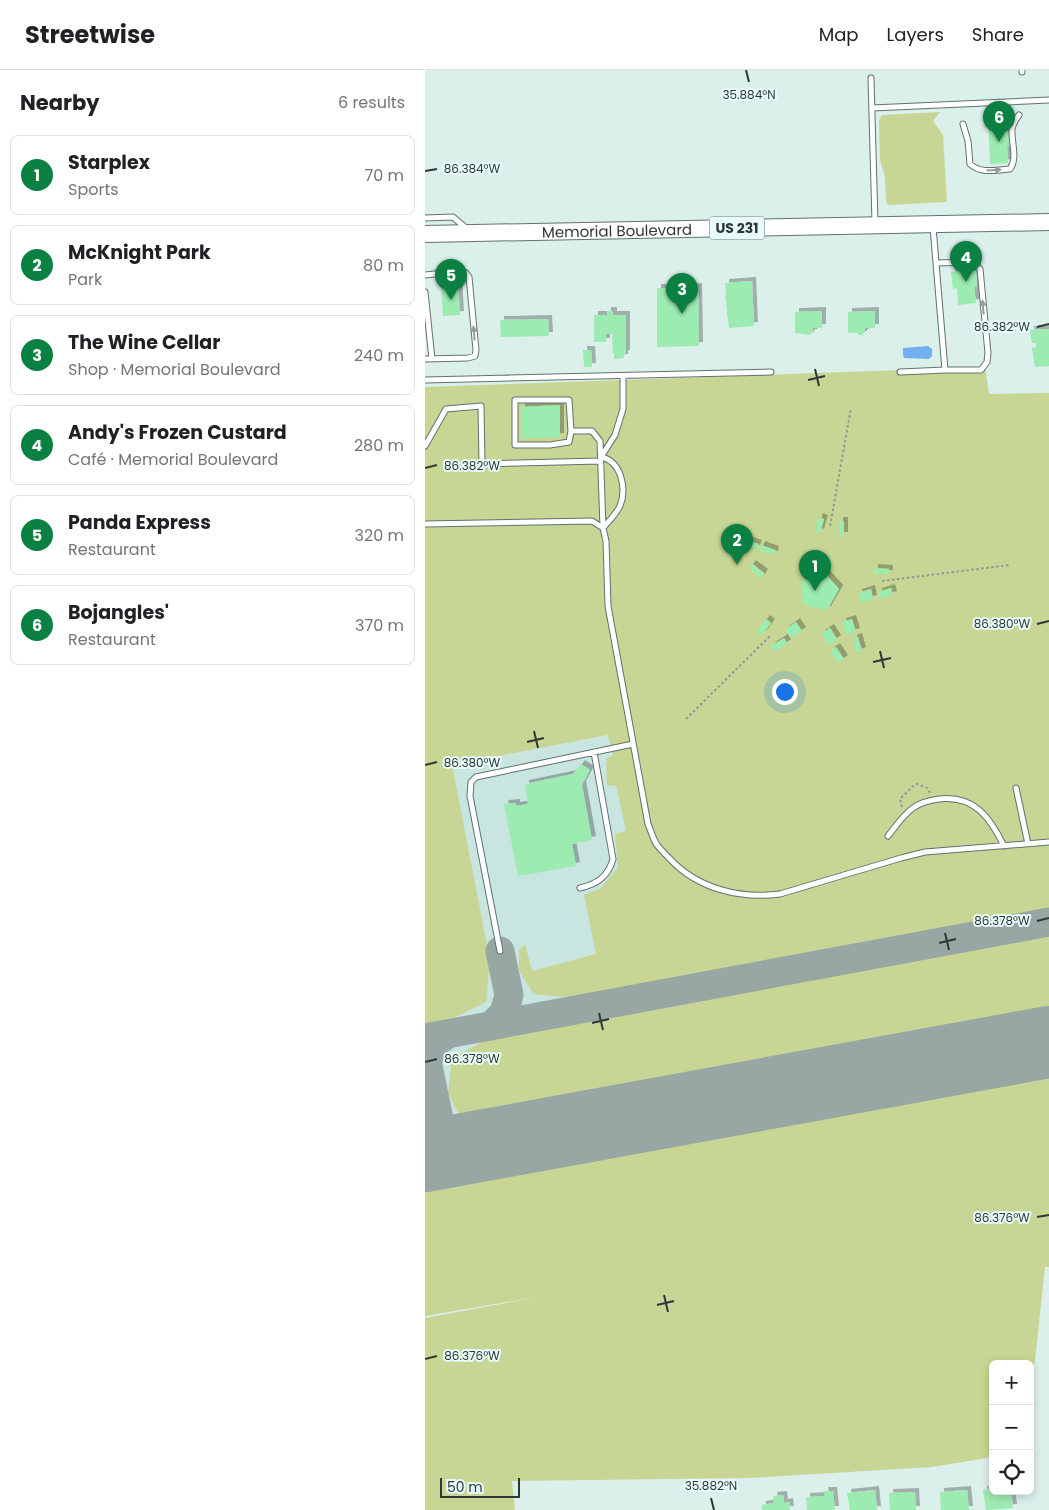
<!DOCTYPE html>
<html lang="en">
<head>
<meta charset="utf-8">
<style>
  :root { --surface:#fff; --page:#f6f6f6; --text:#202124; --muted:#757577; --line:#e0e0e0; --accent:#0b8043 }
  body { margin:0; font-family:Poppins,sans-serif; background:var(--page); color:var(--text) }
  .controls { position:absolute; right:15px; bottom:15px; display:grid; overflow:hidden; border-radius:8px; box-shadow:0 2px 8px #0003 }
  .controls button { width:45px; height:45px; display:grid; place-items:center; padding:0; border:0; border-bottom:1px solid var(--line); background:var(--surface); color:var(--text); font:25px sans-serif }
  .scale { position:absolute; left:15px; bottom:12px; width:80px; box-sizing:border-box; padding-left:5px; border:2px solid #2f3736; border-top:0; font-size:14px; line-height:18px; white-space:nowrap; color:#2f3736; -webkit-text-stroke:4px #e8fcf9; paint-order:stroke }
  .you { position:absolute; left:359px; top:621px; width:18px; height:18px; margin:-12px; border:4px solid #fff; border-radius:50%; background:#1a73e8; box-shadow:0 0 0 8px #1a73e833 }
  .badge { display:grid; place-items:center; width:32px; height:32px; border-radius:50%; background:var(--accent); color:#fff; font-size:16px; font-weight:700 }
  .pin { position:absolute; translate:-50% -41px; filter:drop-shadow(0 1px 2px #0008) }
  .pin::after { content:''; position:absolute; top:26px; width:18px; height:15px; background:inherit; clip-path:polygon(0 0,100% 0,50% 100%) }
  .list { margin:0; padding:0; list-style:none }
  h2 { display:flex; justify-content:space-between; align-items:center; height:65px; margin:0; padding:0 20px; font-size:21px }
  h2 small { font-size:16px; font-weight:400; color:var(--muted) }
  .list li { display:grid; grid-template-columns:32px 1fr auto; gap:15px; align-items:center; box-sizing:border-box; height:80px; margin:0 10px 10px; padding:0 10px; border:1px solid var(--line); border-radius:8px }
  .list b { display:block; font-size:19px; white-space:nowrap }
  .list p { margin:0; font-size:16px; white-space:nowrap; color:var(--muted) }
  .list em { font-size:16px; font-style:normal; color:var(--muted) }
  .icon { flex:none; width:28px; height:28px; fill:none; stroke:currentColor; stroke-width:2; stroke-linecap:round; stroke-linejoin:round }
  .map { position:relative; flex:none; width:624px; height:1440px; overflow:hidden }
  header { display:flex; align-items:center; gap:30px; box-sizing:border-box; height:70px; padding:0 25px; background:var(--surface); border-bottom:1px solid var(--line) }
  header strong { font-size:24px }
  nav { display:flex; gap:28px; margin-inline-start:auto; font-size:18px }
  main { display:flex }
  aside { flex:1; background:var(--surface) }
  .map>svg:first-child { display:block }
  .built { fill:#c8e5e0 }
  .green { fill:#c7d694 }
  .water { fill:#73b0f0 }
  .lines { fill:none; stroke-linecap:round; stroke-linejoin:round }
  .taxiway { stroke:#98a7a4; stroke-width:29 }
  .runway { stroke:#98a7a4; stroke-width:72 }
  .building { fill:#9cebb1; filter:url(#shadow) }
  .service-casing { stroke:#60726f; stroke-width:7 }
  .primary-casing { stroke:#60726f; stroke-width:18 }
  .path { stroke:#8b9a97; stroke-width:2; stroke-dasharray:2.5 2.5; stroke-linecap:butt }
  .service { stroke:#fff; stroke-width:5 }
  .primary { stroke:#fff; stroke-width:16 }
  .oneway { fill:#979b9a }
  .ticks { fill:none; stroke:#2f3736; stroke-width:2 }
  .labels { text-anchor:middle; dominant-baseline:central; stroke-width:4; stroke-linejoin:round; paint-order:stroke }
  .shield { fill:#e8fcf9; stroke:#667270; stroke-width:1 }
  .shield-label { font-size:14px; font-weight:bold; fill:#2f3736 }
  .street-label { font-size:15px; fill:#2f3736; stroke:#e8fcf9 }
  .ticks-label { font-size:12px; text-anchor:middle; fill:#2f3736; stroke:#e8fcf9; stroke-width:4; stroke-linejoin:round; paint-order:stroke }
</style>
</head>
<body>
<header>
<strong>Streetwise</strong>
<nav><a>Map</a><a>Layers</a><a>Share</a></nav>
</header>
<main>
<aside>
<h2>Nearby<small>6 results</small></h2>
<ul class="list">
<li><span class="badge">1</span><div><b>Starplex</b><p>Sports</p></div><em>70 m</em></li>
<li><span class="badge">2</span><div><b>McKnight Park</b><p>Park</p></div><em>80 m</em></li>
<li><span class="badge">3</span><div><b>The Wine Cellar</b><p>Shop · Memorial Boulevard</p></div><em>240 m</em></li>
<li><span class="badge">4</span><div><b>Andy's Frozen Custard</b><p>Café · Memorial Boulevard</p></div><em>280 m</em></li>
<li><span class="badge">5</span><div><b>Panda Express</b><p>Restaurant</p></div><em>320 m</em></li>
<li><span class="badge">6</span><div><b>Bojangles'</b><p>Restaurant</p></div><em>370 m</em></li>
</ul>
</aside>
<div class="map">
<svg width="624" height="1440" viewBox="0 0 624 1440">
  <defs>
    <filter id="shadow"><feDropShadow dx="4" dy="-4" stdDeviation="0" flood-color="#0004"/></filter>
  </defs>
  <rect width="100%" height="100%" fill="#dbefeb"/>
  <path class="built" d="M184 665 207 785 624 805V1197L573 1202 224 1206 0 1246V878L60 869 26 695Z"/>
  <path class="green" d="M515 42 508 51 518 65 522 132 463 135 461 131 460 107 455 90 454 50 457 45Z
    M560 297 564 324 624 323V842L158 929 108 924 94 900V880L100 874 107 901 171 884 159 825 176 818 193 797 190 764 201 761 191 715 182 716 181 688 188 686 183 665 27 695 65 890 61 932 12 956 0 959V317Z
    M624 861V946L39 1055 23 1023 27 988 72 964Z
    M624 996V1197H620L610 1291 605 1313V1294H568V1387L507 1397 325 1408 87 1411 90 1440H0V1248L118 1226 0 1246V1111Z"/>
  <path class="water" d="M503 276 507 279V286L504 289 479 288 478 285V278Z"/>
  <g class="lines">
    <path class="taxiway" d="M66 956 79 943 84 925 75 881
      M0 968 624 852
      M16 1059C24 1073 34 1076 51 1077
      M0 1083C9 1076 13 1070 16 1059L2 991 10 973 23 964"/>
    <path class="runway" d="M0 1086 624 972"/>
  </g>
  <path class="building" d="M563 44H584V49H582L583 61H585V76H582L583 93 565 94Z
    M551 199 552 217H549L551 233 533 235 532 218 528 219 526 202Z
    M326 211H327L329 256 304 258 300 225H301L300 213Z
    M33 213 35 245 18 246 16 214Z
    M245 215H260V218L273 217 274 276 232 277V218H245Z
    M182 241H188V245H201V284H199V288L189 289V284H188L187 264H181V272H169V245H182Z
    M397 241V258H388V263H385L386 265 370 263V242Z
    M450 241V258H440V263H438V265H433V263H423V242Z
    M123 249 124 266 76 267 75 250Z
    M624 259V296L610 297 607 278 612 277 611 273H607L605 260Z
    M158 280H166L167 297H159Z
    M135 335V367L96 369V337Z
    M394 447 399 449 395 463 390 461Z
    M414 451H419V466H414Z
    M319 469 333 474 331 479 317 474Z
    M336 475 350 480 349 485 334 480Z
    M327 494 339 503 336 508 324 498Z
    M449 498 464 499V504H449Z
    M397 500 414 519 402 540 378 535 376 511Z
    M466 518 468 525 454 529 453 522Z
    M446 519 448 529 436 533 433 523Z
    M341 549 346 553 337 565 332 561Z
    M427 549 431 562 421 565 417 552Z
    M371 552 377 561 366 568 360 560Z
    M405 558 412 569 404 575 396 564Z
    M433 567 437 581 432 583 428 569Z
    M359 568 362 573 350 582 346 576Z
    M411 577 419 589 413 593 405 581Z
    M156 694 165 700 157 715 167 770 147 774 151 796 93 806 79 734 91 733V736L103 734 100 714 148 704Z
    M568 1419V1421H586L588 1438 561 1440 558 1420Z
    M450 1420 452 1440H425L422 1423Z
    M542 1420 544 1440H516L515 1422Z
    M399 1421H408L410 1440H382L381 1427 400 1426Z
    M490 1422 491 1440H465L464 1423Z
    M358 1425 359 1433 364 1432 365 1440H337V1435L349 1433 348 1426Z"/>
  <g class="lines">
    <defs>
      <path id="service" d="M597 0V2
        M446 8 450 153
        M447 38 624 30
        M538 54 543 71 545 94C556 104 571 100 585 99 593 88 586 72 587 59 588 54 591 49 594 45
        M0 148 28 147 42 159
        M511 193 548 192 555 199 563 283 562 292 556 300H520
        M0 205 37 201 41 203 44 207 51 280 50 286 43 288 0 289
        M0 222 7 289
        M475 302 520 300 508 157
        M0 310 346 302
        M146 361 144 330H90V375H125L144 372 146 361H167L175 371 178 458
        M0 376 21 339 56 336 57 394 175 391
        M0 454 167 451 178 458 181 471 183 536 223 754C226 761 228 769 232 775 236 780 241 785 245 789 273 819 315 829 355 824L476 788 500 782 624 772
        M178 458C184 451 191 444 195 436 202 418 196 391 176 387L190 365 198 339V306
        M591 718 603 774
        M463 766C471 756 478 745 488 738 495 733 506 730 514 729 549 725 565 747 579 776
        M155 818C172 814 183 807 188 789L169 682
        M75 881 45 726 46 712 51 707 208 674"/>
      <g id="primary">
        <path id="s1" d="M0 164 624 152"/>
      </g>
    </defs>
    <use href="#service" class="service-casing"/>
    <use href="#primary" class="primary-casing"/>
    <path class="path" d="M405 456 426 338
      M457 511 585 495
      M261 649 346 565
      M477 737 475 729 487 717 492 714 502 718 505 723"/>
    <use href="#service" class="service"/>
    <use href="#primary" class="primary"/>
  </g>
  <defs><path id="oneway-solid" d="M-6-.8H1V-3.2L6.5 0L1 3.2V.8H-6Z" transform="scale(1.25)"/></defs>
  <g class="oneway">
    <use href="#oneway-solid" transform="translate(569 100) rotate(-3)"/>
    <use href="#oneway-solid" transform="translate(558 237) rotate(-95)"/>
    <use href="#oneway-solid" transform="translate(49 263) rotate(-95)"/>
  </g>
  <path class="ticks" d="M321 0 324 12M0 101 12 99M612 257 624 254M390 299 394 316M383 310 400 306M0 398 12 395M612 554 624 551M455 581 459 598M448 592 466 588M109 661 113 678M102 672 119 668M0 695 12 692M612 851 624 848M520 863 524 880M514 873 531 869M174 943 178 960M167 953 184 949M0 992 12 989M612 1147 624 1145M239 1225 243 1242M232 1235 249 1231M0 1289 12 1286M286 1428 289 1440"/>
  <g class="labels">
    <rect class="shield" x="284.5" y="146.5" width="55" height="23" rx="4"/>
    <g class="shield-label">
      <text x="312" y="158">US 231</text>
    </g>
    <g class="street-label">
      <text stroke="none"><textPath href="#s1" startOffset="192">Memorial Boulevard</textPath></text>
    </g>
  </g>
  <g class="ticks-label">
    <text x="324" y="29">35.884°N</text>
    <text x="47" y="103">86.384°W</text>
    <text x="577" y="261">86.382°W</text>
    <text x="47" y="400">86.382°W</text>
    <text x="577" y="558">86.380°W</text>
    <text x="47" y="697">86.380°W</text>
    <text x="577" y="855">86.378°W</text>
    <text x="47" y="993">86.378°W</text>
    <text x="577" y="1152">86.376°W</text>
    <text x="47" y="1290">86.376°W</text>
    <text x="286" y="1420">35.882°N</text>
  </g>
</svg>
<div class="controls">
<button>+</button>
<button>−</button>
<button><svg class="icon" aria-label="locate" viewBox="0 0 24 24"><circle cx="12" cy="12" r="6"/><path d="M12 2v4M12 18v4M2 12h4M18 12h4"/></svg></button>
</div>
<div class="scale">50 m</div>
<div class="you"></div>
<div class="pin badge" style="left:390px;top:521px">1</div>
<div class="pin badge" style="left:312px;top:495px">2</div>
<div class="pin badge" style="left:257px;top:244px">3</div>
<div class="pin badge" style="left:541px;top:212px">4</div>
<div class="pin badge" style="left:26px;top:230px">5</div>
<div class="pin badge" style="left:574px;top:72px">6</div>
</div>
</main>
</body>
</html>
